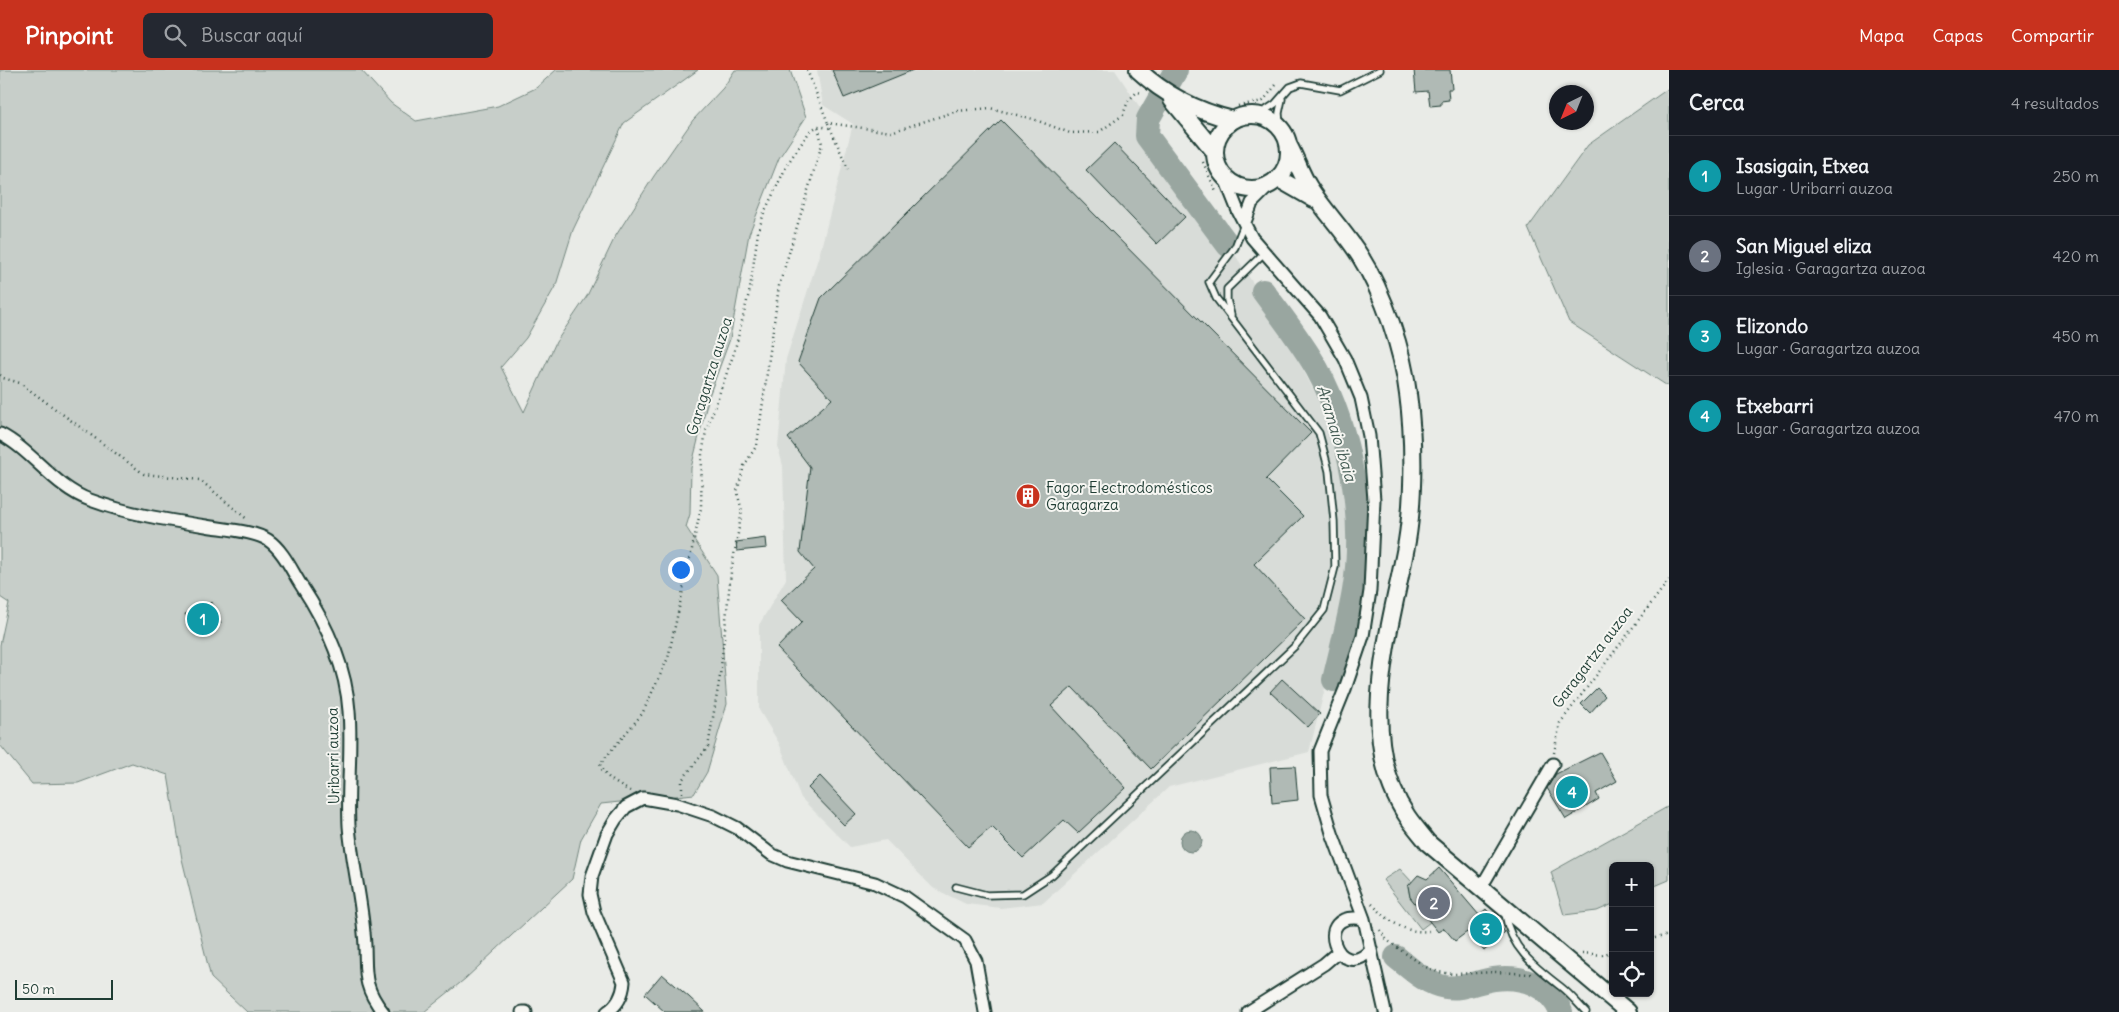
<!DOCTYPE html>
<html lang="es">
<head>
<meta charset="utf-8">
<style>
  :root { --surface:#171b24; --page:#242831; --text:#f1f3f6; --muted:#9ea1a6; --line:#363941; --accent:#c8321e }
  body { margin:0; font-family:Delius,sans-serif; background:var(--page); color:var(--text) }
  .controls { position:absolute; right:15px; bottom:15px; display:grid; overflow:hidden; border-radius:8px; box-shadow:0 1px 4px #0004 }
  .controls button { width:45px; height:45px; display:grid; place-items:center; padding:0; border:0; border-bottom:1px solid var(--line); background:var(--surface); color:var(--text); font:25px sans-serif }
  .compass { position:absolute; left:1549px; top:15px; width:45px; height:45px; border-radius:50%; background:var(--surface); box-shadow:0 1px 4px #0004; rotate:223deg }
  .scale { position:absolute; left:15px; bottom:12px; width:98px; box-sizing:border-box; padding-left:5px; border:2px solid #1f3d34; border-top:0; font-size:14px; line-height:18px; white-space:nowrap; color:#1f3d34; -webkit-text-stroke:4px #f6f6f2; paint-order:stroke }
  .you { position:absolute; left:680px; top:499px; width:18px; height:18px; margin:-12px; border:4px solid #fff; border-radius:50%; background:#1a73e8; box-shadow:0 0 0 8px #1a73e833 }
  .badge { display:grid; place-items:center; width:32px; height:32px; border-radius:50%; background:var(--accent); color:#fff; font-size:16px; font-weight:700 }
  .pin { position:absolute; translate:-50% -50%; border:2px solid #fff; box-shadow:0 1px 5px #0006 }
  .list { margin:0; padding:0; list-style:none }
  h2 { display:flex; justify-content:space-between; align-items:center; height:65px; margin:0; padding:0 20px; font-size:21px }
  h2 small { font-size:16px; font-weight:400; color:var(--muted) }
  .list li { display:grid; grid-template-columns:32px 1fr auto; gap:15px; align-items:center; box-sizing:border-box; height:80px; padding:0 20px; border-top:1px solid var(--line) }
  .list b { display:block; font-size:19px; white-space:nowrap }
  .list p { margin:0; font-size:16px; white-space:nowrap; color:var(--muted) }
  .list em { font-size:16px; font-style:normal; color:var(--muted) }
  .icon { flex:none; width:28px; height:28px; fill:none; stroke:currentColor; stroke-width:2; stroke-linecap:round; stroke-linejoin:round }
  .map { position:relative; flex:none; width:1669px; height:942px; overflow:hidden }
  header { display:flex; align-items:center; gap:30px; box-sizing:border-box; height:70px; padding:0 25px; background:var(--accent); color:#fff }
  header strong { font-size:24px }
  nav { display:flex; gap:28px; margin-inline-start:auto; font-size:18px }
  .search { width:350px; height:45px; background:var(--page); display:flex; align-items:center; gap:12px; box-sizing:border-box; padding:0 18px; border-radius:8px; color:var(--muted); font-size:19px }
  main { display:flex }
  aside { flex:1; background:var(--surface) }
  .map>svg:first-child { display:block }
  .built { fill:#d8dcd8 }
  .green { fill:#c7cec9; stroke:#73867e }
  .water { fill:#99a6a0; stroke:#687c75 }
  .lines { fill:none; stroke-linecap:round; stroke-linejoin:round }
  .river { stroke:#99a6a0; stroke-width:24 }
  .building { fill:#b0bab5; stroke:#1f3d34 }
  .service-casing { stroke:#1f3d34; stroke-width:9 }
  .minor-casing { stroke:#1f3d34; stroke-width:15 }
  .secondary-casing { stroke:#1f3d34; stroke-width:20 }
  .path { stroke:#1f3d34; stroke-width:2.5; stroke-dasharray:1 4; stroke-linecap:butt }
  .service { stroke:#f6f6f2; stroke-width:5.5 }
  .minor { stroke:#f6f6f2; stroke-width:11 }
  .secondary { stroke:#f6f6f2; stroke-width:16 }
  .labels { text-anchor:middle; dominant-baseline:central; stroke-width:4; stroke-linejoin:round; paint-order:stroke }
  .street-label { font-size:15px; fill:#1f3d34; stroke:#f6f6f2 }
  .poi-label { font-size:15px; fill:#1f3d34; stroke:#f6f6f2; text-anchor:start }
  .water-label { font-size:16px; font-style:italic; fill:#445c54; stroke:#f6f6f2 }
</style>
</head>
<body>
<header>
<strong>Pinpoint</strong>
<div class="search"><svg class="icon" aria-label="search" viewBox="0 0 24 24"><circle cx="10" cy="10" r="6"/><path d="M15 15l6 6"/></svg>Buscar aquí</div>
<nav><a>Mapa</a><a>Capas</a><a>Compartir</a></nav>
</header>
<main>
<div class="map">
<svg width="1669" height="942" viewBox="0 0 1669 942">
  <rect width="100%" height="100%" fill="#e9ebe7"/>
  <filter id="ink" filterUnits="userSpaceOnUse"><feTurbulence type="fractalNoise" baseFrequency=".02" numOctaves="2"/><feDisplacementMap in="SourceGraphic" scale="10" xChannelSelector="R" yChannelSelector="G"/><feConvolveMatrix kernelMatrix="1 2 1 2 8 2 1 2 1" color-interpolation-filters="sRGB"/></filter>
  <g filter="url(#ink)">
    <path class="built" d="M817 0H1115L1191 114 1284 263 1340 371 1350 483 1336 574 1309 682 1169 717 1043 833 1001 838 966 834 933 818 886 770 850 777 801 728 779 673 759 640V555L786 509 783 396 778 377 786 289 820 182 853 54 823 35Z"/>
    <path class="green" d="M0 0H361L391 33 416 51 498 36 536 18 556 0H698L624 53 573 160 556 215 526 268 501 297 524 342 556 272 587 226 615 167 654 106 693 50 723 18 735 0H790L806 47 779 88 749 164 730 269 709 326 691 398 690 444 686 457 717 505 727 634 707 702 694 724 601 734 581 769 572 809 465 909 424 942H247L211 908 182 789 168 705 132 693 78 713 32 714 0 675V575L9 533 0 527Z
      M1669 18V317L1569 252 1528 158 1588 75Z
      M1669 736V810L1650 818V796H1613V834L1597 841 1564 845 1551 802Z
      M1400 799 1412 812 1408 816 1410 827 1430 852 1421 859 1383 810Z"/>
    <path class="water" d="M1180 771a11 11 0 1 1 22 0a11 11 0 1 1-22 0Z"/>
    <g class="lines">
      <path class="river" d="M1176 0 1148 49 1147 66 1228 175
        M1263 221C1281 246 1302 272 1317 299 1351 361 1366 451 1354 521 1349 551 1341 580 1334 610
        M1396 887C1410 898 1426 914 1445 917 1462 920 1478 911 1494 909 1523 905 1549 915 1561 942"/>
    </g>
    <path class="building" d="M832 0H913L844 28Z
      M1414 0H1450L1452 19H1448L1449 30 1441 31V35L1430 36 1428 21 1416 22Z
      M1001 50 1311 363 1266 409 1303 446 1254 494 1305 549 1151 699 1072 617 1051 636 1126 718 1078 763 1064 750 1023 788 992 757 968 777 777 578 802 552 781 530 814 499 800 482 810 397 788 368 832 329 798 292 821 228Z
      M1114 73 1185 147 1157 174 1086 100Z
      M766 468 767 478 737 481 736 472Z
      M212 532 221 553 195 565 185 544Z
      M1282 609 1320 644 1308 657 1270 622Z
      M1597 618 1605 626 1590 643 1581 634Z
      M1600 682 1617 711 1596 723 1599 729 1566 749 1547 718 1556 704Z
      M1295 696 1298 730 1272 733 1270 697Z
      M820 706 856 744 844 755 808 718Z
      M1439 798 1479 845 1486 839 1505 862 1484 881 1467 862 1455 871 1444 858 1438 862 1410 827 1408 816 1418 805 1427 809Z
      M662 904 689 927 705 942H665L645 924Z"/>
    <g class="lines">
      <defs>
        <path id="service" d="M1257 46 1275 34 1290 17 1301 13 1340 20 1380 0
          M1280 58 1279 43 1282 29
          M1231 245 1227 230V219L1264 183
          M956 817 987 825 1023 824 1052 805 1296 575 1324 540 1335 497 1334 451 1329 401 1319 363 1216 228 1209 212 1235 177 1244 154
          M1505 844C1511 879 1534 896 1561 917 1570 924 1578 934 1586 942"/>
        <path id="minor" d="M1224 106 1238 141 1252 168 1320 246 1345 289 1361 328 1369 366 1374 430 1370 521 1363 566 1345 619 1320 681 1321 725 1332 763 1364 849 1385 942
          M1245 152 1252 133 1268 117
          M0 364C33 381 54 417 90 430 128 444 167 450 206 456 223 459 255 461 268 470 283 480 292 501 301 515 326 553 346 595 349 641 352 679 347 718 349 756 352 792 361 827 364 863 368 897 359 912 383 942
          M1479 817 1486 809 1553 694
          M1364 849C1309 838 1339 917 1371 879
          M522 942H526
          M607 942C618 935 623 925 624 912L594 842 590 824 592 806 607 764 616 749 626 737 643 728 677 734 713 746 737 758 771 784 787 791 875 813 905 827 965 870 976 891 985 942
          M1248 942 1324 894 1338 882"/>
        <path id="secondary" d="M1138 0C1166 26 1196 41 1233 50
          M1172 30 1215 82
          M1215 82a37 37 0 1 1 74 0a37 37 0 1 1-74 0Z
          M1289 76C1296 89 1301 104 1309 117 1324 141 1345 162 1360 186 1384 224 1403 281 1408 324 1414 367 1414 428 1407 471 1392 557 1353 666 1407 746 1413 755 1421 764 1428 773L1628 942
          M1279 109 1314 129"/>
      </defs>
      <use href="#service" class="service-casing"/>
      <use href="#minor" class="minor-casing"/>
      <use href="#secondary" class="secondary-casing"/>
      <path class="path" d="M807 0 828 53 891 62 957 41 990 38 1033 49 1070 63 1099 62 1123 45 1128 31 1137 22 1142 23
        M1238 36 1263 31 1276 15 1279 17
        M828 53 848 99
        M1203 92 1217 124
        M0 305 3 308 20 313 144 404 200 410 248 450
        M1554 683 1560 653 1669 510
        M630 721C620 716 602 706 600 694L642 644 668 588 701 438 702 385 706 361 734 283 750 219 758 162 764 143 788 93 810 61 818 56 829 58
        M682 723V710L708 677 720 606 731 502 742 441 737 422 744 396 757 375 779 216 822 74 818 56
        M1372 834C1388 850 1404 864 1429 861
        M1380 860 1387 870 1402 881 1426 897 1438 902 1454 904 1496 902 1531 904
        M1650 869 1669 865
        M1582 883 1602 885 1613 881"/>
      <use href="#service" class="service"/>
      <use href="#minor" class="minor"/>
      <use href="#secondary" class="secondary"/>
    </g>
  </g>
  <defs>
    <symbol id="building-disc" viewBox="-11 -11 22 22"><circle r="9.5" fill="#c8321e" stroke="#f6f6f2"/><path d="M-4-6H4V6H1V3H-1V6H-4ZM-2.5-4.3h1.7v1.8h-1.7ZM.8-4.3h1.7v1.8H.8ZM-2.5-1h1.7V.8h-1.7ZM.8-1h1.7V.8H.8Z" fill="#fff"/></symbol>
  </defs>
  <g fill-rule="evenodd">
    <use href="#building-disc" x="1014" y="412" width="28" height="28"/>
  </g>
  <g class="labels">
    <g class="street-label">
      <text transform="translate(709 306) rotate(-73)">Garagartza auzoa</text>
      <text transform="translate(1592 587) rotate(-53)">Garagartza auzoa</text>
      <text transform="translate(333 686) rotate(-91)">Uribarri auzoa</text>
    </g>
    <g class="poi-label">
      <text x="1046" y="417">Fagor Electrodomésticos<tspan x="1046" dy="17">Garagarza</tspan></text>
    </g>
    <g class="water-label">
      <text transform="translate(1337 363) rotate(73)">Aramaio ibaia</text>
    </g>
  </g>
</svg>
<div class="controls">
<button>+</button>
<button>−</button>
<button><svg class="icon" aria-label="locate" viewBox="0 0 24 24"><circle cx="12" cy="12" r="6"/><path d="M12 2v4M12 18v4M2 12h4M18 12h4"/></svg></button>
</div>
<svg class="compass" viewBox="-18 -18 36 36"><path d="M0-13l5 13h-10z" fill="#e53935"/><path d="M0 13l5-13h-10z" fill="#9ea1a6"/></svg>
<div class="scale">50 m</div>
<div class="you"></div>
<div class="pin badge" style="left:203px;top:549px;background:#0f9aa8">1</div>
<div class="pin badge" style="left:1434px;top:833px;background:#6b7280">2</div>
<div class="pin badge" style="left:1486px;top:859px;background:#0f9aa8">3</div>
<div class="pin badge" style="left:1572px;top:722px;background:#0f9aa8">4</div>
</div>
<aside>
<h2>Cerca<small>4 resultados</small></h2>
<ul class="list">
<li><span class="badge" style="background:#0f9aa8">1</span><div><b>Isasigain, Etxea</b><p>Lugar · Uribarri auzoa</p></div><em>250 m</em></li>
<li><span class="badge" style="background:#6b7280">2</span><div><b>San Miguel eliza</b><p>Iglesia · Garagartza auzoa</p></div><em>420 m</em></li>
<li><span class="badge" style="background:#0f9aa8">3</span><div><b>Elizondo</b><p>Lugar · Garagartza auzoa</p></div><em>450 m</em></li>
<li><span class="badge" style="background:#0f9aa8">4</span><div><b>Etxebarri</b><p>Lugar · Garagartza auzoa</p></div><em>470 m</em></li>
</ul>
</aside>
</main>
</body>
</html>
